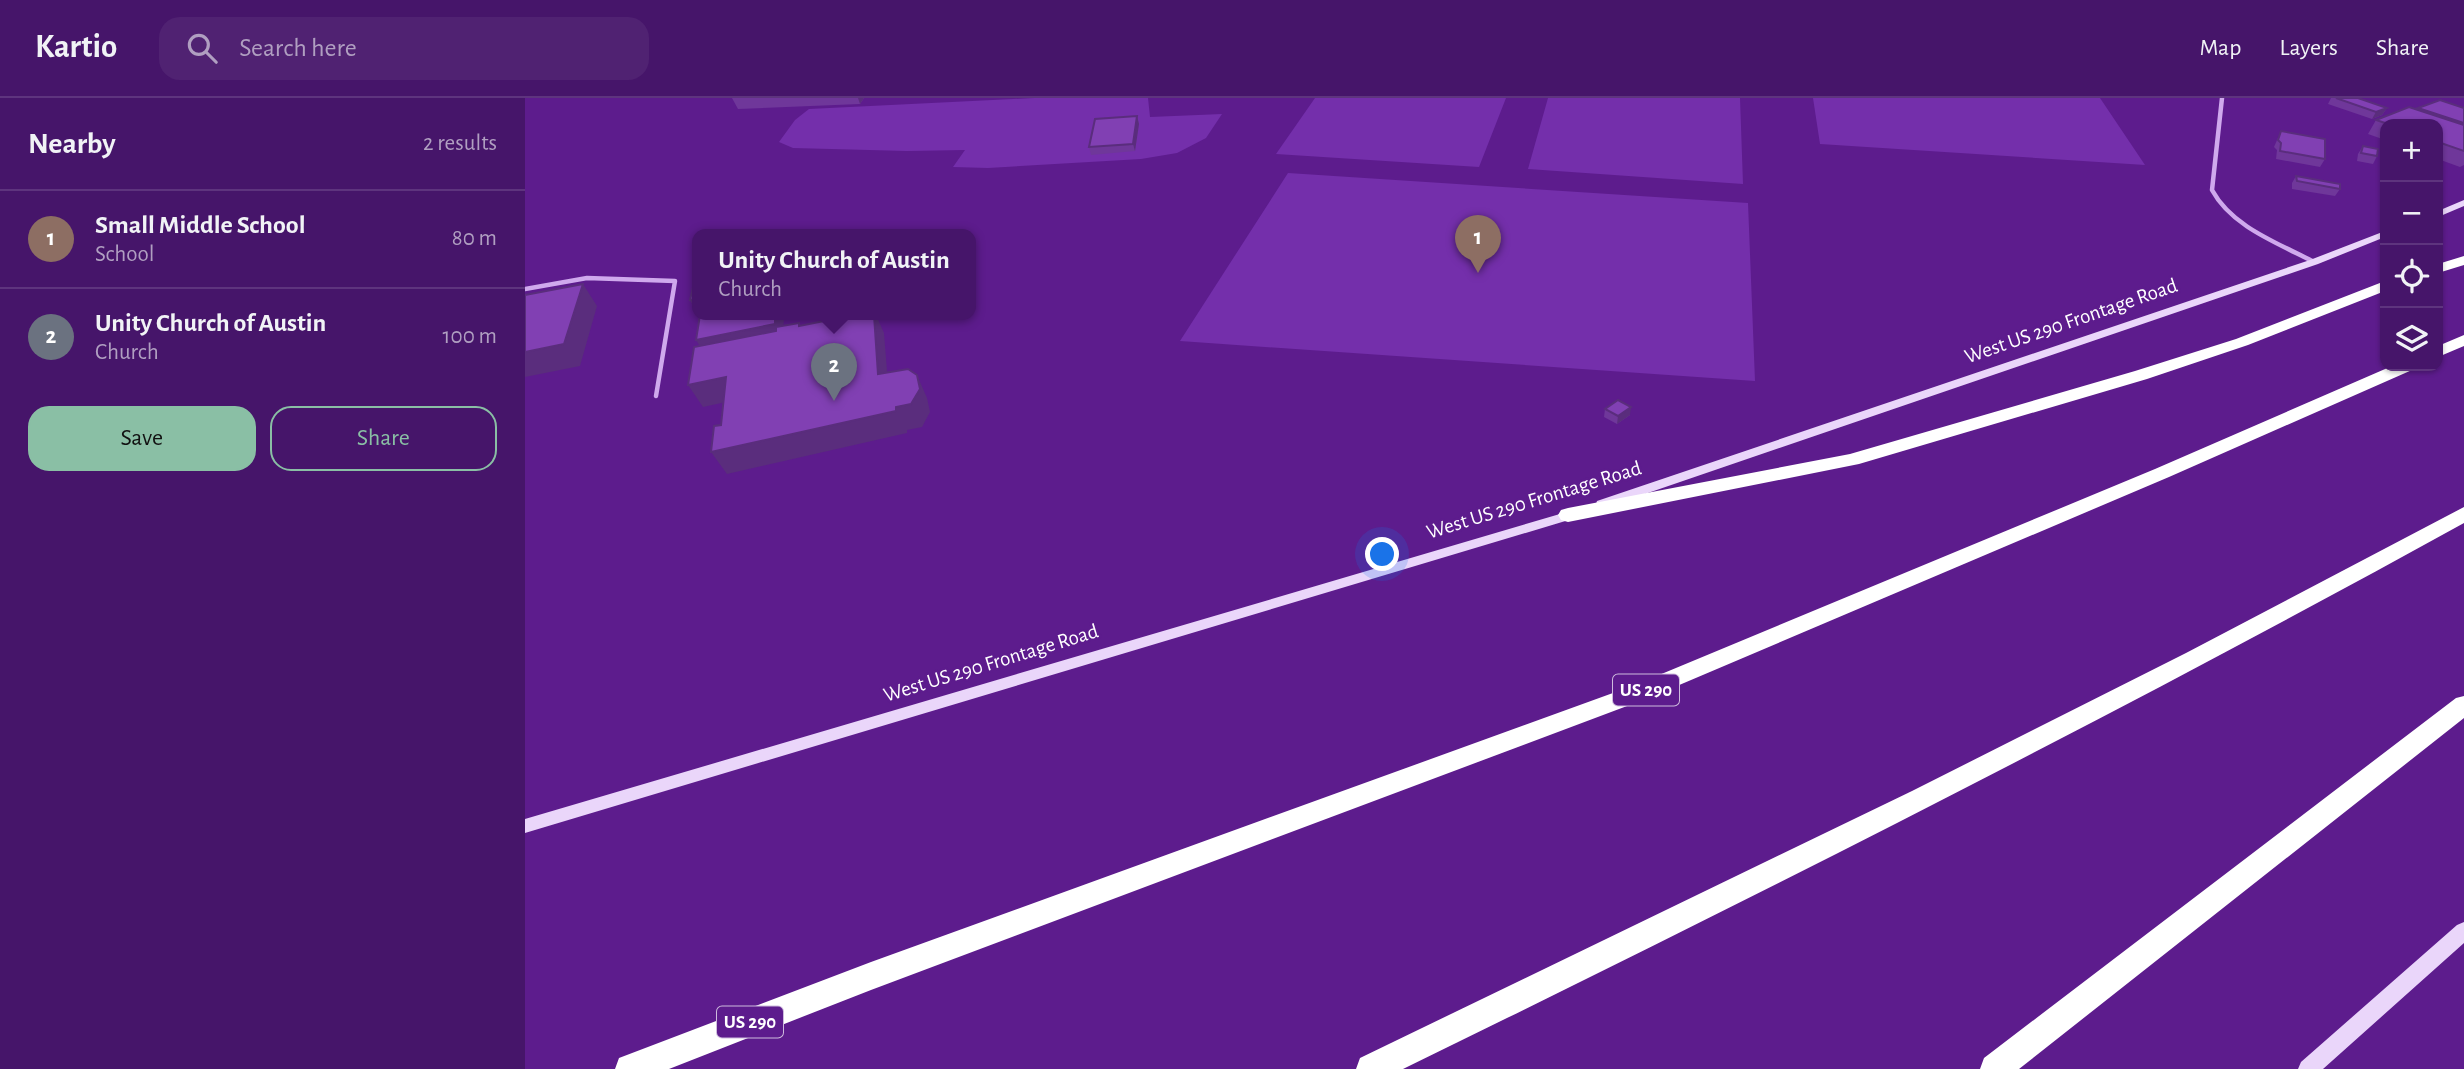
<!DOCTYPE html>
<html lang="en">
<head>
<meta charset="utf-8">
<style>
  :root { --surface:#46156a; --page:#502272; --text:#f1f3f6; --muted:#b09fc1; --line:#5e347e; --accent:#8abfa5 }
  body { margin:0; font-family:"Alegreya Sans",sans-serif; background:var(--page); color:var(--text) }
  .controls { position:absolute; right:21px; top:21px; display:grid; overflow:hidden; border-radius:14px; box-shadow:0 2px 5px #0004 }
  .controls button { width:63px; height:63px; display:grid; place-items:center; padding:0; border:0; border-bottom:2px solid var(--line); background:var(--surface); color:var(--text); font:35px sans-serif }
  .you { position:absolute; left:858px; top:457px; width:24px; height:24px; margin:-18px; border:5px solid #fff; border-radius:50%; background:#1a73e8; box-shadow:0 0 0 10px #1a73e833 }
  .badge { display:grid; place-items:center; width:46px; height:46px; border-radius:50%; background:var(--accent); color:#fff; font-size:23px; font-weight:700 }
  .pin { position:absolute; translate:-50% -58px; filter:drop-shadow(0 2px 4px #0008) }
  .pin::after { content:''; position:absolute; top:37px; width:24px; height:21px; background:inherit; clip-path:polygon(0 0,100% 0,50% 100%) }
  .popup { position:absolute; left:167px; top:131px; width:284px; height:91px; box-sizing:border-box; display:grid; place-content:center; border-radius:14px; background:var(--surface); filter:drop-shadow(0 2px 5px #0005); font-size:23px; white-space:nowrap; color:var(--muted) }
  .popup b { font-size:26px; color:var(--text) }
  .popup::after { content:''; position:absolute; left:50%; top:100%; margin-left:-14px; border:14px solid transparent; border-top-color:var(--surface) }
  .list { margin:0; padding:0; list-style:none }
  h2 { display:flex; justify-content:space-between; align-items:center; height:91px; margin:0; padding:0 28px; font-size:30px }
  h2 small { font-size:23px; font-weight:400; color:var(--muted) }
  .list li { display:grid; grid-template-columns:46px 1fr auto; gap:21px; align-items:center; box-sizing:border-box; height:98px; padding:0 28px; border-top:2px solid var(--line) }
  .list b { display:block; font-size:26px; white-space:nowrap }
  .list p { margin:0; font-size:23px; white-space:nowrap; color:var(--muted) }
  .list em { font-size:23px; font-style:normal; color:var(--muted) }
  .actions { display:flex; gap:14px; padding:21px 28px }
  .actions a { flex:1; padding:16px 0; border:2px solid var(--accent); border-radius:21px; text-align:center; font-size:24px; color:var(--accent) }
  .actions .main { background:var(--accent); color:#111 }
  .icon { flex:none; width:38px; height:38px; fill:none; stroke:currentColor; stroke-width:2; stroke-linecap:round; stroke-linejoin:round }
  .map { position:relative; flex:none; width:1939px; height:971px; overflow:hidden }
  header { display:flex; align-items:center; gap:42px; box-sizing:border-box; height:98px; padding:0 35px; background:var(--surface); border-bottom:2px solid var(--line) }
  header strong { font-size:33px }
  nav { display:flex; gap:38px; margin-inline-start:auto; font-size:24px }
  .search { width:490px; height:63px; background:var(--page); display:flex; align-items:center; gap:18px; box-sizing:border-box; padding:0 24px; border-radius:21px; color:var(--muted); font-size:26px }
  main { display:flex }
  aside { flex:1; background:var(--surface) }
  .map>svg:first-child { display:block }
  .green { fill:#742fab }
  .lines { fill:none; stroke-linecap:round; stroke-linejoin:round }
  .lane { stroke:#cfa9ed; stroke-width:4.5 }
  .street { stroke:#cfa9ed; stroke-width:4.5 }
  .secondary { fill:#ead6fa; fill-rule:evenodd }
  .highway { fill:#fff; fill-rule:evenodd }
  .wall { fill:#6f379a }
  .shaded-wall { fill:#5a2d7d }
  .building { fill:#8140b3; stroke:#5a2d7d; stroke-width:2 }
  .labels { text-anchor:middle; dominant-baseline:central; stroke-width:5; stroke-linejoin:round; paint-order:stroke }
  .shield { fill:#5d1c8d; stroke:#cebbdd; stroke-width:2 }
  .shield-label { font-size:19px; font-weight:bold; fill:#fff }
  .street-label { font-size:21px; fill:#fff; stroke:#5d1c8d }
</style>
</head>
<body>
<header>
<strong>Kartio</strong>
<div class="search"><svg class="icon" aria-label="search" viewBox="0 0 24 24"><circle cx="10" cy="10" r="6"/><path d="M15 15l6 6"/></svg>Search here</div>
<nav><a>Map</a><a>Layers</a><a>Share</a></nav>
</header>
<main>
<aside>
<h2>Nearby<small>2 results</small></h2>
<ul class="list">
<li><span class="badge" style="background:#8d6e63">1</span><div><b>Small Middle School</b><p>School</p></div><em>80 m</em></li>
<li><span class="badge" style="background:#6b7280">2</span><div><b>Unity Church of Austin</b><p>Church</p></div><em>100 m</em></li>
</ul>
<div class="actions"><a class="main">Save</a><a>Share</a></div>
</aside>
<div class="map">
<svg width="1939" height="971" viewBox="0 0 1939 971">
  <rect width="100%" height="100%" fill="#5d1c8d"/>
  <path class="green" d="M509 0H623L625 19 697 16 681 40 652 55 616 61 463 70 428 69 440 52 382 53 268 50 254 44 270 22 284 11Z
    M790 0H981L954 69 751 56Z
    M1023 0H1215L1218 86 1003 71Z
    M1288 0H1575L1620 67 1295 46Z
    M763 75 1223 105 1230 283 655 243Z"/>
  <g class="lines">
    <path class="lane" d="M0 191 62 180 150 183 131 298"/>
    <path class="street" d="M1697 0 1687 92C1707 129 1753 145 1789 164"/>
    <path class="secondary" d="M1939 102V108L1913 119V113Z
      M1860 133V139L1793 166 1082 409 1077 410 1071 406 1072 403 1785 162Z
      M1052 411 1057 412 1059 415 1057 418 0 735V721Z
      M1939 824V845L1798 971H1773L1776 964 1932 827Z"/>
    <path class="highway" d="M1939 158V167L1913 175V166Z
      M1860 183V193L1723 247 1622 281 1334 366 1043 424 1036 422 1033 417 1036 412 1043 410 1325 356 1610 273 1711 241Z
      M1939 237V248L1913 259V248Z
      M1867 268H1889L1887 272 1644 379 1126 599 346 892 144 971H90L94 960 346 864 1110 587 1630 371Z
      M1939 409V425C1591 617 1236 796 878 971H831L835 960 1387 693 1661 555Z
      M1939 598V620L1494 971H1455L1459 960 1931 600Z"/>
  </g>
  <path class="wall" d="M207 0H339L335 6 213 11Z
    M1806 0H1833L1862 10 1857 17 1847 21 1803 6Z
    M1893 10H1939V67L1935 69 1913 61V26H1860V42L1843 36 1851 22 1892 12Z
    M612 18 614 26 610 53 566 57 564 49Z
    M1756 33 1800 61 1795 69 1751 61 1752 52 1749 49Z
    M1838 48 1852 58 1848 66 1832 63 1833 56Z
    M1771 78 1815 91 1810 98 1767 91V85Z
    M1080 311 1105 317 1092 326 1079 319Z"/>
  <path class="shaded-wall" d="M333 0H339L335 6Z
    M1862 10 1857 17 1847 21 1851 14Z
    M612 18 614 26 610 53 608 46Z
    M58 186 72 208 55 268 0 279V254Z
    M172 201V215L165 202Z
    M250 217H259L258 242 181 258 171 242Z
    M349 217H351L359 235 364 298 353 276Z
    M392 277 402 300 405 314 397 329 382 332V335L202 376 186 354 371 309Z
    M201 279 215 301 178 309 163 287Z
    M1106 309 1105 317 1092 326 1093 318Z"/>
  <path class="building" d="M1811 0H1833L1862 10 1851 14Z
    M1915 2 1939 10V25L1893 10Z
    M1884 9 1939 27V53L1913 44V26H1863L1851 22Z
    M612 18 608 46 564 49 570 21Z
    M1756 33 1800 41V61L1755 53 1756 45 1753 42Z
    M1838 48 1853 51 1852 58 1836 55Z
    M1771 78 1815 86V91L1772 83Z
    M172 184V212H171L172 201 165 202 169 185Z
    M58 186 39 246 0 254V197Z
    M175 217H250V226L171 242Z
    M329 217H349L353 276 383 271 392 277 395 291 386 306 371 309V313L186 354 189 328 196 327 201 279 163 287 169 249 251 233V229L274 225V228Z
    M1093 302 1106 309 1093 318 1080 311Z"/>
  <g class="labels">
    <g class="shield">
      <rect x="1088" y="576.5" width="66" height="31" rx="5"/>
      <rect x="192" y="908.5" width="66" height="31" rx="5"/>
    </g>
    <g class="shield-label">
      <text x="1121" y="592">US 290</text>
      <text x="225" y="924">US 290</text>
    </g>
    <g class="street-label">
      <text transform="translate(1546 223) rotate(-19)">West US 290 Frontage Road</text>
      <text transform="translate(1009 402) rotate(-17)">West US 290 Frontage Road</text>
      <text transform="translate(466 565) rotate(-17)">West US 290 Frontage Road</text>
    </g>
  </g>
</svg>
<div class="controls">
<button>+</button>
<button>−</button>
<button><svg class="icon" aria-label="locate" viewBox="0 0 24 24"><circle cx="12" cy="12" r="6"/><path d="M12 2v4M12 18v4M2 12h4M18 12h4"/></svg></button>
<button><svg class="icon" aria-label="layers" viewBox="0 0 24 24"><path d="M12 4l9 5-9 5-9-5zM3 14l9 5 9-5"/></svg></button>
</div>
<div class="you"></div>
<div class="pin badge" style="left:953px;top:175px;background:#8d6e63">1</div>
<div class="pin badge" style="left:309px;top:303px;background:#6b7280">2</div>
<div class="popup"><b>Unity Church of Austin</b>Church</div>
</div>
</main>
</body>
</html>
